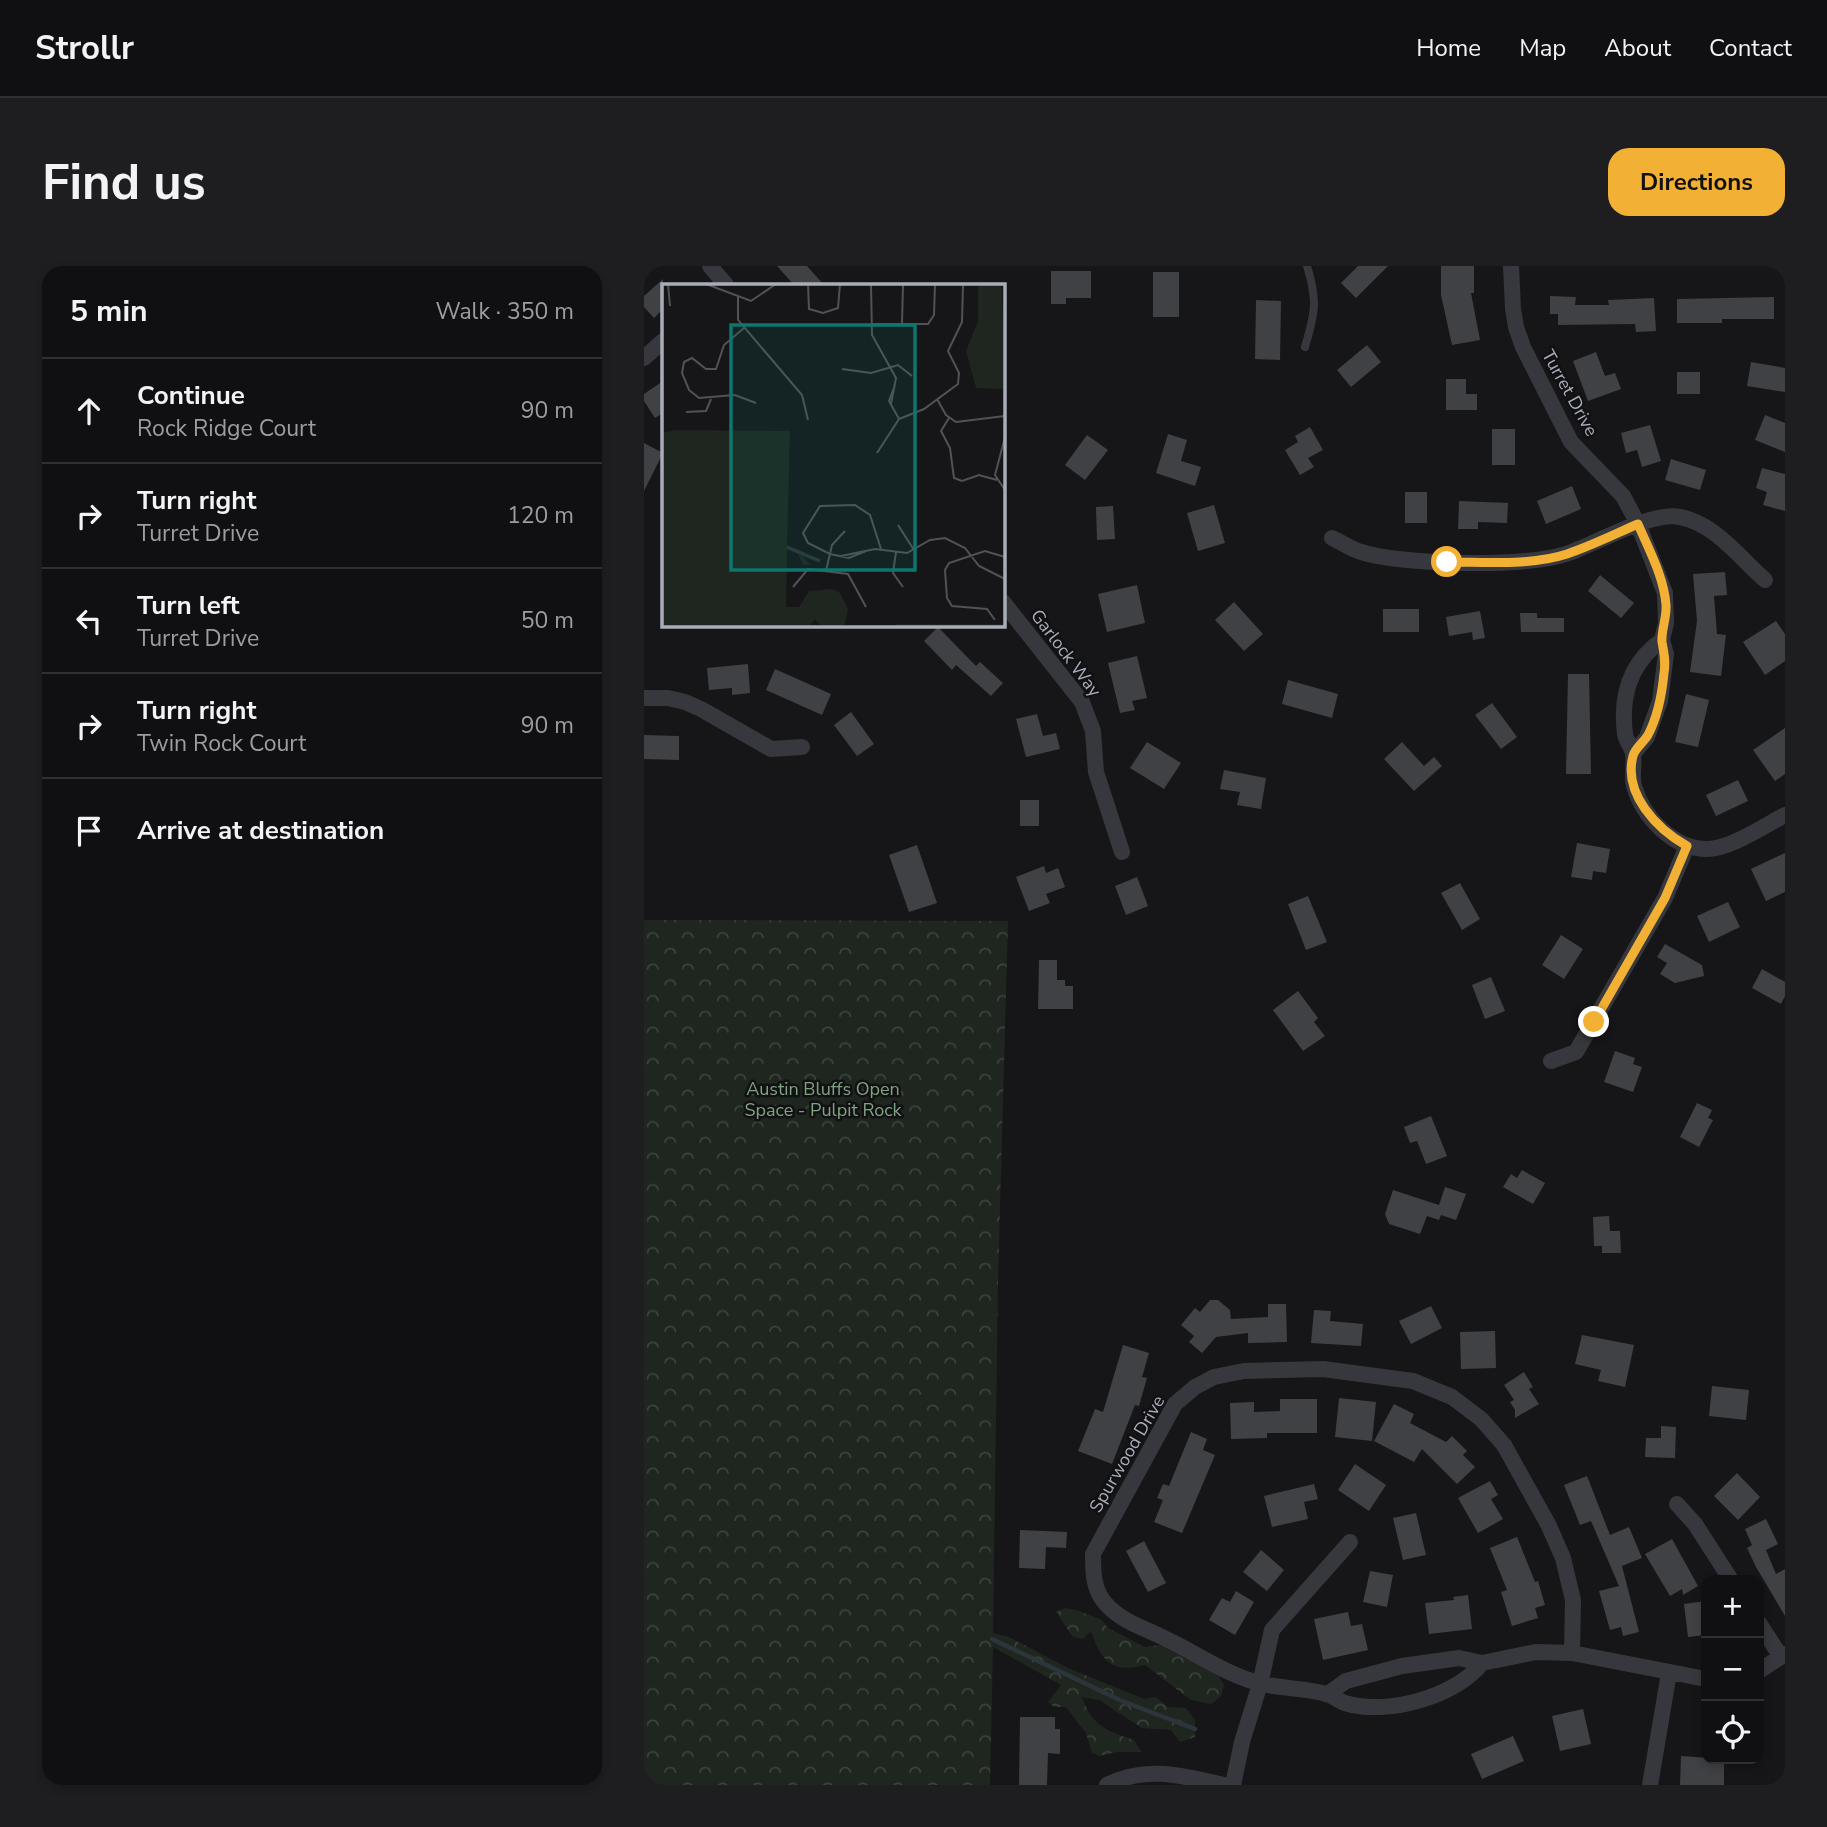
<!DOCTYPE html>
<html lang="en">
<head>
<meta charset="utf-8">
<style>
  :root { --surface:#101012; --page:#1e1e20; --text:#f1f3f6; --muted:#9c9d9f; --line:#303032; --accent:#f2b134 }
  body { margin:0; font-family:"Nunito Sans",sans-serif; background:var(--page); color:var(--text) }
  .controls { position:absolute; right:21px; bottom:21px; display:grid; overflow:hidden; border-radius:14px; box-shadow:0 4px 10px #0003 }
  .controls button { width:63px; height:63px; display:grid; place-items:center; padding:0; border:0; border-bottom:2px solid var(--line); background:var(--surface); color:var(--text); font:35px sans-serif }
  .stop { position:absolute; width:21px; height:21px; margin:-16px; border:5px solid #f2b134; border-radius:50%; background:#fff }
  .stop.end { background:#f2b134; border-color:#fff; box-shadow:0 2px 7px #0008 }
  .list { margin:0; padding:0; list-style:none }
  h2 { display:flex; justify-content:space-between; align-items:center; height:91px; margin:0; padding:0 28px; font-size:30px }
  h2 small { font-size:23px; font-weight:400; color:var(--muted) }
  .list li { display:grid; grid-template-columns:46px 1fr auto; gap:21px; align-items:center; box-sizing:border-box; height:105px; padding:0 28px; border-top:2px solid var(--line) }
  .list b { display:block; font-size:26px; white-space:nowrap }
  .list p { margin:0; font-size:23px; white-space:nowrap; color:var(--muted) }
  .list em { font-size:23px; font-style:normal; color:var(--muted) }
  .icon { flex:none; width:38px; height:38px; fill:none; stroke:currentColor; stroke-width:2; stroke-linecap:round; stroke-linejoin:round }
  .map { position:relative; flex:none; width:1141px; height:1519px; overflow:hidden; border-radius:21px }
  header { display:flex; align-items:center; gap:42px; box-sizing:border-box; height:98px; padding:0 35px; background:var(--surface); border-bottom:2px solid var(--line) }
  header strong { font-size:33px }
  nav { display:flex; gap:38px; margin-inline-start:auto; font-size:24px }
  .intro { display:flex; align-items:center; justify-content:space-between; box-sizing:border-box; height:168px; padding:0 42px }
  h1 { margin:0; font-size:49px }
  .button { padding:18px 32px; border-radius:21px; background:var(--accent); color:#111; font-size:24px; font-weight:700 }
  main { display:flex; gap:42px; padding:0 42px }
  aside { flex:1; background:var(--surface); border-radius:21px; box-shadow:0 4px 10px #0003 }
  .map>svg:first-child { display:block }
  .forest { fill:url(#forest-crowns) }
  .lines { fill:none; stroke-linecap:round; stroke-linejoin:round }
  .stream { stroke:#2c353c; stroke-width:4.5 }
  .building { fill:#404145 }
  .service { stroke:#37383d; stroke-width:8 }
  .minor { stroke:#37383d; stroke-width:16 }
  .route { stroke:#f2b134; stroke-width:9 }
  .labels { text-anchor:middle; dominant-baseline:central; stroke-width:5; stroke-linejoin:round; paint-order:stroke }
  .street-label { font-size:18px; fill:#a8adb8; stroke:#111113 }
  .park-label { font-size:18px; fill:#7fa381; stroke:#111113 }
  .inset-river { fill:none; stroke:#2c353c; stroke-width:3.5 }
  .inset-road { fill:none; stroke:#505258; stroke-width:2 }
  .view { fill:#0f766e; fill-opacity:0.15; stroke:#0f766e; stroke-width:3.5 }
  .inset-edge { fill:none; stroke:#a8adb8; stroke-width:3.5 }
</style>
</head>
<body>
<header>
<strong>Strollr</strong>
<nav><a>Home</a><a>Map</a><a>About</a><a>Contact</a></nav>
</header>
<div class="intro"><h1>Find us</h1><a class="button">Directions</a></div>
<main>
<aside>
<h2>5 min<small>Walk · 350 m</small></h2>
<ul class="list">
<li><svg class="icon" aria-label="ahead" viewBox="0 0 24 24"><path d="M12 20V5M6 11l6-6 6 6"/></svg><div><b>Continue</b><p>Rock Ridge Court</p></div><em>90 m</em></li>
<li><svg class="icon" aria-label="right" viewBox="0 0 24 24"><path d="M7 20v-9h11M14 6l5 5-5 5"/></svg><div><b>Turn right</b><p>Turret Drive</p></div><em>120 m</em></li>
<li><svg class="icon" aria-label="left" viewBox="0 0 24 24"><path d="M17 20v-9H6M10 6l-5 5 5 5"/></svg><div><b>Turn left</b><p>Turret Drive</p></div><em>50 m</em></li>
<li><svg class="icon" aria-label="right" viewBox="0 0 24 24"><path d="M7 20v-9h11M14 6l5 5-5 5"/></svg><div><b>Turn right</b><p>Twin Rock Court</p></div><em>90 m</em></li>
<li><svg class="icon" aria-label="arrive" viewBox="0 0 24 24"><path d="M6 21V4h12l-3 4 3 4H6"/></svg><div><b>Arrive at destination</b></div></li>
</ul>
</aside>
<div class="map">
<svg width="1141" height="1519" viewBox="0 0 1141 1519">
  <defs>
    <pattern id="forest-crowns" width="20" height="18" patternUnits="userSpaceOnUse" patternTransform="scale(1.75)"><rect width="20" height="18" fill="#1e261f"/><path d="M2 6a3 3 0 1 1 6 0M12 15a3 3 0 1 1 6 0" fill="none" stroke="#3c433d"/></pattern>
  </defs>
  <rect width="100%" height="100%" fill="#161618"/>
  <path class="forest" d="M0 654 364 655 354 1012 349 1367 365 1371 424 1402 500 1433 512 1431 524 1441 542 1442 551 1454V1471L536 1476 527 1464 498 1462 455 1434 438 1431C447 1459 464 1466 490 1474L497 1486H472L456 1490 448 1487 442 1467 422 1441H410L404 1436 417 1419 349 1381 346 1519H0Z
    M421 1342 435 1345 458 1354 464 1362 501 1381 516 1379 573 1408 580 1419 577 1430 567 1438 547 1434 501 1399C468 1408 457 1395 447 1365L439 1373 429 1371 412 1346Z"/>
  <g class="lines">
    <path class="stream" d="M348 1373 478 1435 551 1463"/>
  </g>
  <path class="building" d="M133 0H163L180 19H150Z
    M714 0H744L712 32 697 17Z
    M797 0H830V27H827L836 74 808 79 797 29Z
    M407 5H447V32H422V38H407Z
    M509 6H535V51H509Z
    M19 13V43L10 52 0 41V30Z
    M906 30 932 31 931 39H965L964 34 1010 32 1012 65 992 66 991 58 914 59V48H906Z
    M1130 31V53H1078V57H1033V33Z
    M612 34 637 35 636 94 611 93Z
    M723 79 737 96 707 121 693 104Z
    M952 86 961 110 971 107 977 123 944 135 929 95Z
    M1107 96 1141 102V126L1103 120Z
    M1033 106H1056V128H1033Z
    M802 113H822V128H833V144H802Z
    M19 115V147L11 152 0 135V128Z
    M1121 149 1141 157V186L1111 174Z
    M1006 159 1017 195 998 201 993 184 982 187 977 167Z
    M666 161 679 184 664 192 670 201 656 209 641 184 654 176 651 170Z
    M848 163H871V199H848Z
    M524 168 543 174 537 195 557 201 551 220 512 207Z
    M443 169 464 184 441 214 421 199Z
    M0 177 19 187 0 225Z
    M1027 193 1062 204 1056 224 1021 214Z
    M1118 202 1141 208V245L1119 239 1123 226 1112 222Z
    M928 220 937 243 902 258 893 235Z
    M761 226H783V257H761Z
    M815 235 864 237 863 257 834 256V263H814Z
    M570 239 581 277 554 285 543 247Z
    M469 240 471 273 453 274 452 241Z
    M1081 306 1083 329 1070 330 1073 368 1082 369 1077 410 1046 406 1053 355 1049 308Z
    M956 309 990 337 977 352 944 325Z
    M493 319 501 357 463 366 454 328Z
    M590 336 619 368 600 385 571 354Z
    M739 343H775V366H739Z
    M836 345 841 372 829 374 828 366 805 370 802 351Z
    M876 347H893V352H920V366H877Z
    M1132 355 1141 368V395L1121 409 1099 376Z
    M294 361 332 400 336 396 359 417 347 430 312 399 308 404 280 375Z
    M493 390 503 432 488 435 491 444 476 447 464 397Z
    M104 398 106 427 88 429V422L65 424 63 402Z
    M131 403 187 428 178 449 122 424Z
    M924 408H945L947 508H922Z
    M644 414 694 428 688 452 638 438Z
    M1042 428 1065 434 1054 481 1031 476Z
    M848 437 873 471 857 483 831 449Z
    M207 446 230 478 213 490 190 459Z
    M393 448 399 470 412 467 416 483 382 491 372 453Z
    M1141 462V508L1131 515 1109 484Z
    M0 469 35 470V494L0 493Z
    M503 476 537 497 520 523 486 502Z
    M758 476 780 500 790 491 798 500 770 525 740 493Z
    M580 504 622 512 617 543 593 539 596 526 576 523Z
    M1094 514 1104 535 1072 550 1062 529Z
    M376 534H395V560H376Z
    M933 577 966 583 962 607 949 605 948 614 927 611Z
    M273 579 293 637 265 646 245 589Z
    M1141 587V626L1122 635 1107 603Z
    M400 600 402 607 414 602 421 621 402 628 406 637 385 645 372 611Z
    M493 611 504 640 482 649 471 620Z
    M816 617 836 653 818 664 797 627Z
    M664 630 683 676 662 684 644 638Z
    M1084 636 1096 661 1065 676 1053 650Z
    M917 669 939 683 920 713 898 699Z
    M1021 678 1058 699 1060 710 1031 717 1016 708 1023 697 1013 691Z
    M395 694H413V714H421V720H429V743H394Z
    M1118 703 1141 716V730L1137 738 1108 722Z
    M847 711 861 745 841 753 828 719Z
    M654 725 674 752 670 756 681 770 659 785 629 744Z
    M971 785 991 792 989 798 998 801 989 826 960 816Z
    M1053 837 1068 844 1064 852 1069 854 1055 881 1036 871Z
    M787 850 803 890 782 898 773 875 766 877 760 861Z
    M878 904 901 917 889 938 859 921 867 908 873 912Z
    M801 921 822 928 812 954 797 949 795 954 783 950 776 968 745 958 741 948 749 924 795 939Z
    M965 950 966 965H976L977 987H958V980H950L949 951Z
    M566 1034H574L586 1044 587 1053 624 1051V1038H642L643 1076 604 1077V1067L572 1071 558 1087 545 1076 550 1070 537 1059 551 1042 556 1046Z
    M787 1040 798 1062 767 1078 755 1055Z
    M670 1044 687 1045 686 1055 719 1058 717 1080 667 1077Z
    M851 1065 852 1102 817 1103 816 1066Z
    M938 1069 990 1079 981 1121 954 1115 957 1104 931 1098Z
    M479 1079 505 1087 498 1111 503 1112 495 1140 491 1139 468 1198 434 1185 451 1143 459 1146Z
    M880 1106 889 1121 885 1123 895 1138 871 1152V1144L866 1136 870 1134 860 1119Z
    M1068 1120 1105 1124 1102 1154 1065 1150Z
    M695 1132 732 1136 728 1175 691 1171Z
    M636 1133H673V1167H623V1172L587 1173 586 1137 610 1136V1146L636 1145Z
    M750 1138 770 1148 766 1157 802 1176 808 1170 823 1185 819 1189 831 1201 813 1218 778 1183 770 1196 730 1175Z
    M1017 1160 1032 1161 1031 1192 1001 1191 1002 1172H1017Z
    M547 1166 563 1173 559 1184 571 1189 538 1267 510 1256 519 1234 513 1232 519 1218 525 1220Z
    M711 1198 742 1219 725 1245 694 1224Z
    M1093 1207 1116 1231 1094 1254 1070 1230Z
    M943 1210 966 1269 985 1261 998 1292 978 1300 995 1366 979 1370 977 1361 966 1364 955 1325 975 1320 947 1255 936 1259 920 1219Z
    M846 1215 854 1229 847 1233 859 1253 834 1267 814 1232Z
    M670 1218 674 1233 660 1236 664 1253 628 1261 620 1230Z
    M772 1247 782 1289 759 1294 749 1252Z
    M1122 1253 1134 1278 1122 1284 1132 1308 1141 1303V1350L1112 1301 1103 1282 1108 1279 1101 1263Z
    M376 1264 423 1266 422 1282 402 1281 401 1303 375 1302Z
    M873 1271 891 1316 894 1315 901 1339 891 1342 894 1352 868 1360 857 1326 863 1324 846 1282Z
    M1028 1273 1054 1320 1039 1329 1038 1323 1026 1330 1001 1288Z
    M500 1275 522 1317 504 1326 482 1285Z
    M617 1284 640 1304 623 1325 599 1306Z
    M726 1305 749 1309 743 1341 719 1336Z
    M592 1325 610 1336 591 1369 565 1354 578 1332 586 1336Z
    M824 1329 828 1363 785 1368 781 1337 810 1334 809 1331Z
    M1062 1335V1369L1044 1371 1040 1338Z
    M704 1346 707 1360 718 1358 724 1384 679 1394 670 1353Z
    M939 1443 947 1478 916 1485 908 1450Z
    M376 1451H411V1463H416V1488L404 1487 403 1519H375Z
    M869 1470 880 1495 838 1513 827 1488Z
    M1037 1490 1080 1493V1519H1036Z"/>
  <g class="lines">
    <path class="service" d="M661 81C671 47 674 35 663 0"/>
    <path class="minor" d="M66 0 82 19
      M867 0 869 43 872 61 879 81 927 176 979 230 994 258 1021 327 1022 357 1018 374 1022 388 1016 435 1003 471 989 488
      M0 92 19 75
      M688 272C697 276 707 283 717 286 758 299 884 302 925 287 953 277 1008 245 1036 251 1070 257 1096 292 1121 314
      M359 336 438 436 449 465 452 506 478 586
      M1018 374C986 397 976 429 981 468 982 475 988 481 989 488 991 499 987 509 990 520 999 551 1029 583 1063 583 1086 583 1120 560 1141 549
      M0 432H24L41 436 57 443 127 483 158 481
      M907 795 932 786 1021 632 1043 580
      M1033 1238 1051 1258 1087 1314
      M1115 1357 1137 1391
      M838 1397C812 1431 742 1450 701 1437 694 1435 689 1429 682 1428 662 1422 639 1423 619 1418 584 1410 554 1388 522 1373 501 1362 478 1356 462 1338 449 1324 449 1306 449 1288L531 1138 551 1121 570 1111 600 1105 679 1103 769 1115 808 1131 837 1153 860 1179 905 1260 919 1292 929 1334 928 1387
      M1115 1405 1141 1388
      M684 1428 702 1415 758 1400 815 1392 838 1397 892 1386 928 1387 1062 1413
      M463 1519C503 1499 539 1510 580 1519
      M589 1519 598 1476 616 1418 628 1364 706 1276
      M1006 1519 1025 1407"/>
  </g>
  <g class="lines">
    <path class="route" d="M803 296C842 296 886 300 923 288 947 280 971 268 994 258 1005 284 1020 311 1022 339 1023 351 1017 365 1018 376 1020 387 1022 396 1020 407 1018 428 1014 450 1004 469 1000 476 991 482 989 490 979 528 1013 563 1043 580L1021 632 950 756"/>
  </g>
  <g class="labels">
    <g class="street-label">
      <text transform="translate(926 127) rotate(61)">Turret Drive</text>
      <text transform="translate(422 387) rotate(53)">Garlock Way</text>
      <text transform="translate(483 1188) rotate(-60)">Spurwood Drive</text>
    </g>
    <g class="park-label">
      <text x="179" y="823">Austin Bluffs Open<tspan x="179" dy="21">Space - Pulpit Rock</tspan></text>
    </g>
  </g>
  <g transform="translate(18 18)">
    <rect width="343" height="343" fill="#161618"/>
    <path d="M170 305 178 309 186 325 182 343H161L153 335 147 343H0L120 307 124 323H137L147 307Z" fill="#1e261f"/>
    <path d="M316 0H338L340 5 343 105 314 104 304 67 316 37ZM13 146 128 147 125 261 158 279 140 272 149 281H141L136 270 125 265 124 341 137 340 151 331H173L182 343H161L153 335 147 343H0V149ZM234 340H343V343H233Z" fill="#1e261f"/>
    <path class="inset-river" d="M125 263 158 277"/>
    <path class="inset-road" d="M6 0 8 22M44 0 89 17 114 0M146 0 147 25 161 29 176 24 178 0M209 0 210 51 234 94 229 120M76 13V36L140 111 146 136M209 40H266L272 31 273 0M240 40 241 0M82 44 62 61 54 85H44L30 74 22 78 20 89 27 106 37 114 73 111 94 119M180 85 209 89 236 81 250 92M233 101 227 117 237 135M275 115 284 131 294 138 343 132M24 128 44 127 49 115M287 134 279 147 288 164 292 194 300 197 317 191 335 196M237 135 262 125 296 100 297 89 286 67 300 38 301 0M343 153 333 191 343 206M215 169 237 135M236 241 252 266M204 267 187 274 168 270 146 259 141 249 158 222 193 221 208 231 219 265M234 268 231 289 241 303M179 272 213 265 245 269 268 256 283 254 303 264 317 282 343 295M164 287 170 261 183 247M131 303 146 285 186 290 204 323M333 336 325 325 290 322 285 314 283 286 287 279 323 267 343 273"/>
    <path class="view" d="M69 41H253V286H69Z"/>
    <rect width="343" height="343" class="inset-edge"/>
  </g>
</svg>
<div class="controls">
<button>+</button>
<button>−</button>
<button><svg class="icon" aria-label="locate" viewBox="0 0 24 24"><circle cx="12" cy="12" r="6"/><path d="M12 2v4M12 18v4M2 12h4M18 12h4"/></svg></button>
</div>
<div class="stop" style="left:803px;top:296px"></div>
<div class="stop end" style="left:950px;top:756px"></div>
</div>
</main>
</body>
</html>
